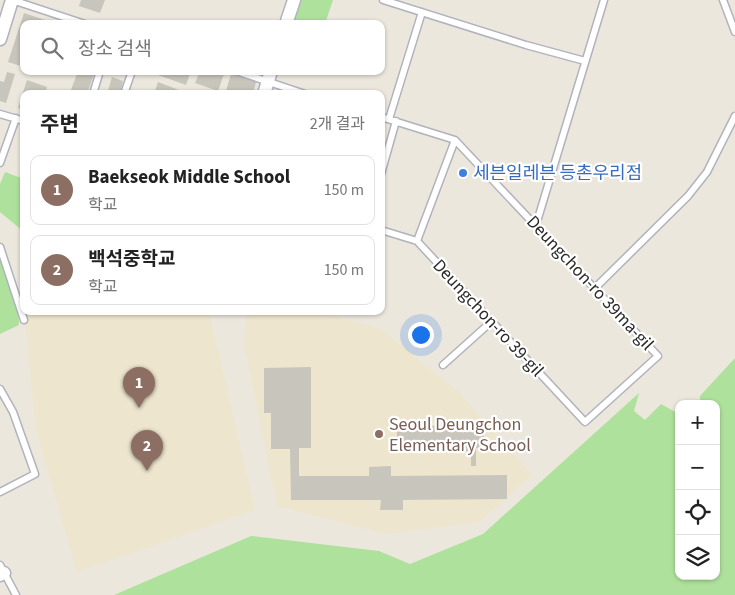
<!DOCTYPE html>
<html lang="ko">
<head>
<meta charset="utf-8">
<style>
  :root { --surface:#fff; --page:#f2f2f2; --text:#222; --muted:#767676; --line:#e0e0e0; --accent:#4256f4 }
  body { margin:0; font-family:"Source Sans 3","Noto Sans KR",sans-serif; background:var(--page); color:var(--text) }
  .controls { position:absolute; right:15px; bottom:15px; display:grid; overflow:hidden; border-radius:10px; box-shadow:0 1px 4px #0004 }
  .controls button { width:45px; height:45px; display:grid; place-items:center; padding:0; border:0; border-bottom:1px solid var(--line); background:var(--surface); color:var(--text); font:25px sans-serif }
  .you { position:absolute; left:420px; top:334px; width:18px; height:18px; margin:-12px; border:4px solid #fff; border-radius:50%; background:#1a73e8; box-shadow:0 0 0 8px #1a73e833 }
  .badge { display:grid; place-items:center; width:32px; height:32px; border-radius:50%; background:var(--accent); color:#fff; font-size:16px; font-weight:700 }
  .pin { position:absolute; translate:-50% -41px; filter:drop-shadow(0 1px 2px #0008) }
  .pin::after { content:''; position:absolute; top:26px; width:18px; height:15px; background:inherit; clip-path:polygon(0 0,100% 0,50% 100%) }
  .list { margin:0; padding:0; list-style:none }
  h2 { display:flex; justify-content:space-between; align-items:center; height:65px; margin:0; padding:0 20px; font-size:21px }
  h2 small { font-size:16px; font-weight:400; color:var(--muted) }
  .list li { display:grid; grid-template-columns:32px 1fr auto; gap:15px; align-items:center; box-sizing:border-box; height:70px; margin:0 10px 10px; padding:0 10px; border:1px solid var(--line); border-radius:10px }
  .list b { display:block; font-size:19px; white-space:nowrap }
  .list p { margin:0; font-size:16px; white-space:nowrap; color:var(--muted) }
  .list em { font-size:16px; font-style:normal; color:var(--muted) }
  .icon { flex:none; width:28px; height:28px; fill:none; stroke:currentColor; stroke-width:2; stroke-linecap:round; stroke-linejoin:round }
  .map { position:relative; flex:none; width:735px; height:595px; overflow:hidden }
  .search { position:absolute; background:var(--surface); box-shadow:0 1px 4px #0004; left:20px; top:20px; width:365px; height:55px; display:flex; align-items:center; gap:12px; box-sizing:border-box; padding:0 18px; border-radius:10px; color:var(--muted); font-size:19px }
  .panel { position:absolute; background:var(--surface); box-shadow:0 1px 4px #0004; left:20px; top:90px; width:365px; height:225px; border-radius:10px }
  .map>svg:first-child { display:block }
  .education { fill:#ede5cd }
  .green { fill:#aee19b }
  .building { fill:#c8c5bc }
  .lines { fill:none; stroke-linecap:round; stroke-linejoin:round }
  .service-casing { stroke:#b1b2be; stroke-width:9 }
  .minor-casing { stroke:#b1b2be; stroke-width:15 }
  .service { stroke:#fff; stroke-width:6 }
  .minor { stroke:#fff; stroke-width:12 }
  .shop-dot { fill:#3f7fe0; stroke:#fff; stroke-width:2 }
  .education-dot { fill:#8d6e63; stroke:#fff; stroke-width:2 }
  .labels { text-anchor:middle; dominant-baseline:central; stroke-width:4.5; stroke-linejoin:round; paint-order:stroke }
  .shop-label { font-size:18px; fill:#366cbe; stroke:#fff; text-anchor:start }
  .street-label { font-size:18px; fill:#2b2b2b; stroke:#fff }
  .education-label { font-size:18px; fill:#785e54; stroke:#fff; text-anchor:start }
</style>
</head>
<body>
<div class="map">
<svg width="735" height="595" viewBox="0 0 735 595">
  <rect width="100%" height="100%" fill="#ece7dd"/>
  <path class="education" d="M23 303 24 311H209L255 510 77 572 36 431Z
    M247 311H314L381 329 460 393 532 475 479 522 387 534 277 506 244 343Z"/>
  <path class="green" d="M290 0H333L325 24H283Z
    M5 172 24 179V232L0 212V184Z
    M0 247 18 305 19 325 0 334Z
    M735 358V595H114L251 536 379 551 410 564 483 534 639 393 634 411 645 420 661 404 679 414V576H716V404H700V396Z"/>
  <path class="building" d="M81 0H105L100 13 79 6Z
    M24 13 54 23 24 24V67L8 62Z
    M78 71H95L87 94 71 90Z
    M160 71H191L186 85 158 75Z
    M200 71 224 74 218 91 195 83Z
    M7 72 15 74 6 103 0 101V81L4 82Z
    M231 74 256 82 253 94H236L226 91Z
    M112 77 123 81 120 94H107Z
    M27 80 47 87 45 94H24V110L18 108Z
    M158 82 184 92 183 94H154Z
    M311 367V448H299V476H369V467L391 466V476L507 475V499L403 500V510H380L381 500H291L290 449H271V413H264V368Z
    M465 424H474V435H484V448H476V466H471V452H466V448H397V432H402V427L449 425 450 427H465Z"/>
  <g class="lines">
    <defs>
      <path id="service" d="M12 0 85 24
        M383 0 526 45 585 61
        M723 0 735 32
        M236 71 305 94
        M93 94 100 71
        M124 94 132 71
        M0 114 24 121
        M381 117 455 140 658 356 585 422 417 241 381 230
        M389 119 422 12
        M0 163 16 118
        M381 174 396 121
        M536 225 604 0
        M417 241 455 140
        M0 247 24 320
        M595 288 688 196 707 172 735 116
        M443 365 491 322
        M0 389 13 412 35 474 0 492
        M0 565 16 595"/>
      <path id="minor" d="M286 24 294 0
        M0 39 12 0
        M264 94 271 71
        M0 575 4 573"/>
    </defs>
    <use href="#service" class="service-casing"/>
    <use href="#minor" class="minor-casing"/>
    <use href="#service" class="service"/>
    <use href="#minor" class="minor"/>
  </g>
  <circle class="shop-dot" cx="463" cy="173" r="5"/>
  <circle class="education-dot" cx="379" cy="434" r="5"/>
  <g class="labels">
    <g class="shop-label">
      <text x="473" y="173">세븐일레븐 등촌우리점</text>
    </g>
    <g class="street-label">
      <text transform="translate(590 283) rotate(47)">Deungchon-ro 39ma-gil</text>
      <text transform="translate(488 318) rotate(47)">Deungchon-ro 39-gil</text>
    </g>
    <g class="education-label">
      <text x="389" y="424">Seoul Deungchon<tspan x="389" dy="21">Elementary School</tspan></text>
    </g>
  </g>
</svg>
<div class="controls">
<button>+</button>
<button>−</button>
<button><svg class="icon" aria-label="locate" viewBox="0 0 24 24"><circle cx="12" cy="12" r="6"/><path d="M12 2v4M12 18v4M2 12h4M18 12h4"/></svg></button>
<button><svg class="icon" aria-label="layers" viewBox="0 0 24 24"><path d="M12 4l9 5-9 5-9-5zM3 14l9 5 9-5"/></svg></button>
</div>
<div class="you"></div>
<div class="pin badge" style="left:139px;top:408px;background:#8d6e63">1</div>
<div class="pin badge" style="left:147px;top:471px;background:#8d6e63">2</div>
<div class="search"><svg class="icon" aria-label="search" viewBox="0 0 24 24"><circle cx="10" cy="10" r="6"/><path d="M15 15l6 6"/></svg>장소 검색</div>
<section class="panel">
<h2>주변<small>2개 결과</small></h2>
<ul class="list">
<li><span class="badge" style="background:#8d6e63">1</span><div><b>Baekseok Middle School</b><p>학교</p></div><em>150 m</em></li>
<li><span class="badge" style="background:#8d6e63">2</span><div><b>백석중학교</b><p>학교</p></div><em>150 m</em></li>
</ul>
</section>
</div>
</body>
</html>
